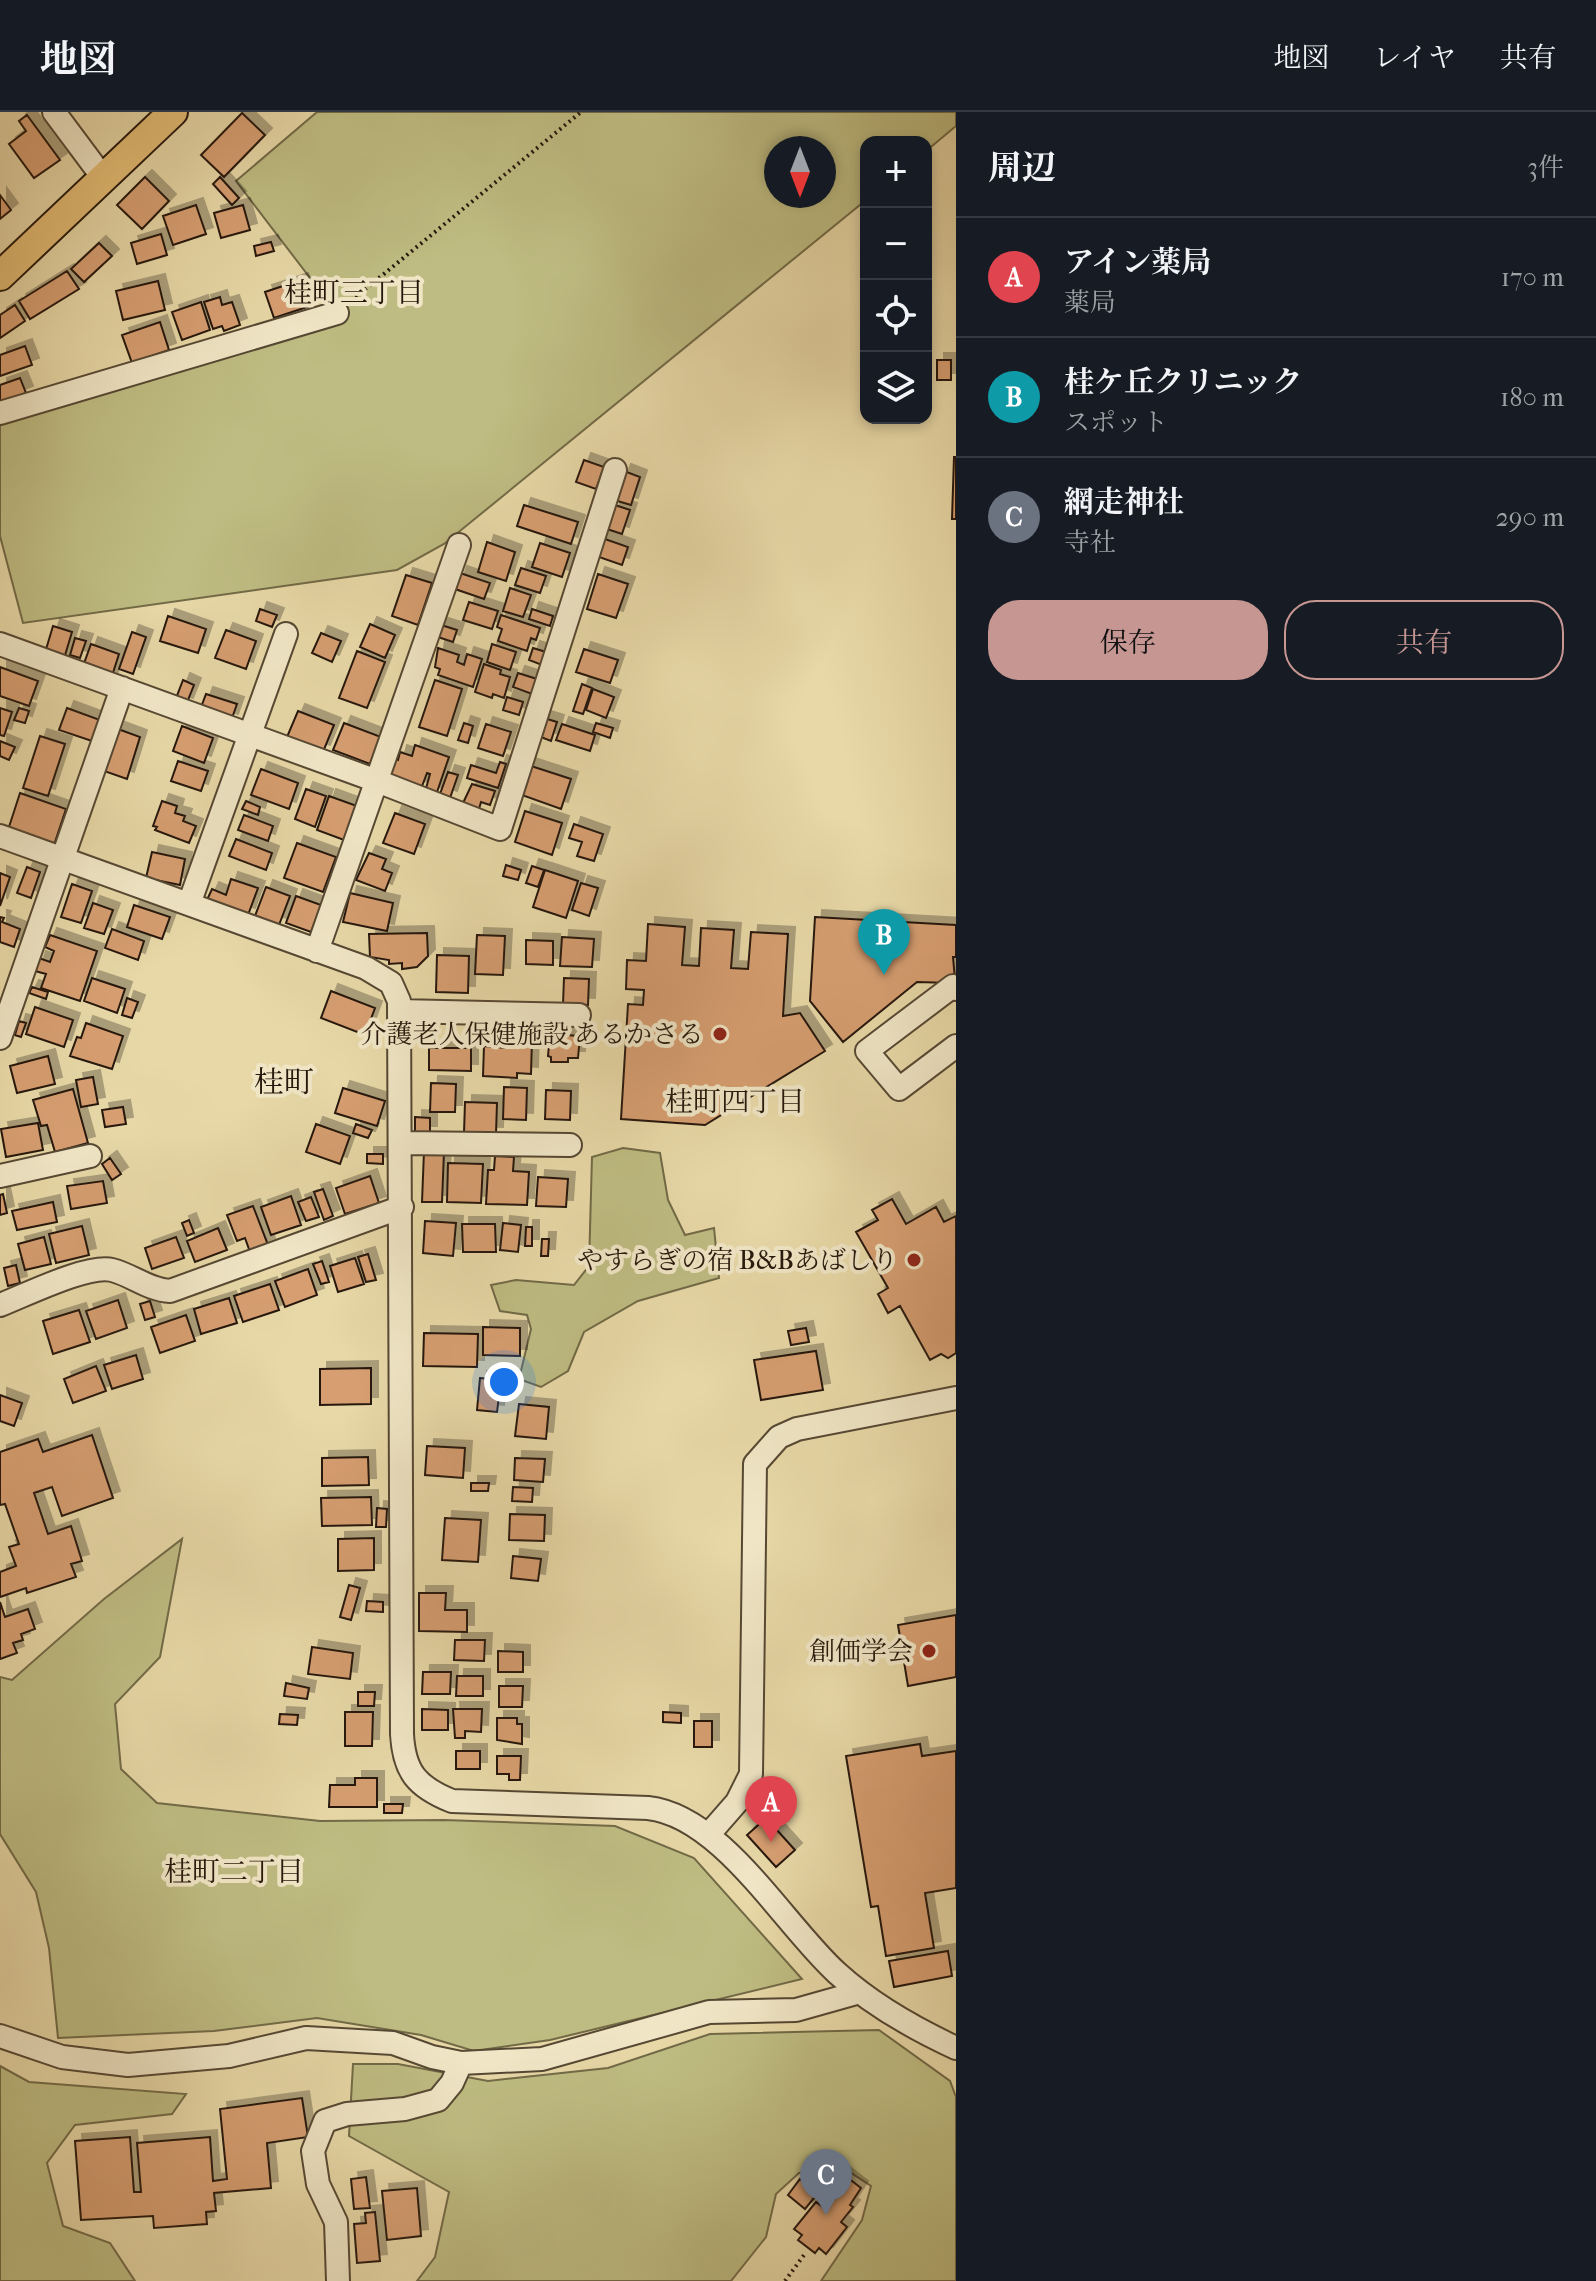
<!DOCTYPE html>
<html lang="ja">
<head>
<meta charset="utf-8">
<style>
  :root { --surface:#171b24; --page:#20242c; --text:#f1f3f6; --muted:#9ea1a6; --line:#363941; --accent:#c59692 }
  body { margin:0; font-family:"IM FELL French Canon","Noto Serif JP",serif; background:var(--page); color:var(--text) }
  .controls { position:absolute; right:24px; top:24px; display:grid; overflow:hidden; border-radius:16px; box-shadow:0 4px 12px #0003 }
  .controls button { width:72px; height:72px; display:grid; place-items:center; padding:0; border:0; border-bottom:2px solid var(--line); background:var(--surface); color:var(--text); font:40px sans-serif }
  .compass { position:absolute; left:764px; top:24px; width:72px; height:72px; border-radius:50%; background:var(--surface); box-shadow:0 4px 12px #0003; rotate:180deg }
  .you { position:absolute; left:504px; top:1270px; width:28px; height:28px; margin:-20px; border:6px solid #fff; border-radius:50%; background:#1a73e8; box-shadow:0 0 0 12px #1a73e833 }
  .badge { display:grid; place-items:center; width:52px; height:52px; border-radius:50%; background:var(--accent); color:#fff; font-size:26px; font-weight:700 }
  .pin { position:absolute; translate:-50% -66px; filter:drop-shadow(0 2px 4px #0008) }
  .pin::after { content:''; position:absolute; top:42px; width:28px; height:24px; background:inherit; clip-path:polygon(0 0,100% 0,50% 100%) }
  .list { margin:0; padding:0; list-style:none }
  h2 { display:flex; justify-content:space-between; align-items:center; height:104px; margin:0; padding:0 32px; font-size:34px }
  h2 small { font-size:26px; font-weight:400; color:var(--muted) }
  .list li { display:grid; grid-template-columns:52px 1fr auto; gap:24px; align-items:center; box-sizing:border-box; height:120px; padding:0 32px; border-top:2px solid var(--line) }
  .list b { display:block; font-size:30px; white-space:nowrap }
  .list p { margin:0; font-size:26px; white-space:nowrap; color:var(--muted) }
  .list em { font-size:26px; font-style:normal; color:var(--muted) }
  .actions { display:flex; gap:16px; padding:24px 32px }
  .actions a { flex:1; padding:18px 0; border:2px solid var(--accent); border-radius:32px; text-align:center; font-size:28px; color:var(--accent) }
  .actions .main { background:var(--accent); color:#111 }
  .icon { flex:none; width:44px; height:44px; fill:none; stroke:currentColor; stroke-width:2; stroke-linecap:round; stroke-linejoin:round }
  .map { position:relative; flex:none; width:956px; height:2169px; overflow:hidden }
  header { display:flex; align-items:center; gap:48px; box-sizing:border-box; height:112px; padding:0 40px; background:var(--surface); border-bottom:2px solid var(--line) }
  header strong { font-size:38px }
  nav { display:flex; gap:44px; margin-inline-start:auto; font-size:28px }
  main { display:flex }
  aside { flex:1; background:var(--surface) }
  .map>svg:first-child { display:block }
  .green { fill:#bebc82; stroke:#726a47; stroke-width:2; fill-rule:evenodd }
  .building { fill:#d69e71; stroke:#25180c; stroke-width:2; filter:url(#shadow) }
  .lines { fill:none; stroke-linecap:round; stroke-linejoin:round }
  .minor-casing { stroke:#564833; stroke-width:26 }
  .major-casing { stroke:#25180c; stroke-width:32 }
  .path { stroke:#25180c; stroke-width:4; stroke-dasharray:2 4; stroke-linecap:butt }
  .minor { stroke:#f0e6c6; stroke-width:22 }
  .major { stroke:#e4bc74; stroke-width:28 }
  .poi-dot { fill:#8f2418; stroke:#f0e6c6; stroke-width:3 }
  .labels { text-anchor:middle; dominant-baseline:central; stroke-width:8; stroke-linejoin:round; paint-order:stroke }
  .poi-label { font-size:26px; fill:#25180c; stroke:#f0e6c6; text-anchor:end }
  .neighbourhood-label { font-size:28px; fill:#25180c; stroke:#f0e6c6 }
  .quarter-label { font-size:30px; fill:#25180c; stroke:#f0e6c6 }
</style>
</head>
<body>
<header>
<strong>地図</strong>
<nav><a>地図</a><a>レイヤ</a><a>共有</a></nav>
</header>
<main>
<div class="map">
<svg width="956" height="2169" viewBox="0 0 956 2169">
  <defs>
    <filter id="shadow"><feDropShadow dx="7" dy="-7" stdDeviation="0" flood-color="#0004"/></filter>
  </defs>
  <rect width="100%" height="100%" fill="#e8d8a7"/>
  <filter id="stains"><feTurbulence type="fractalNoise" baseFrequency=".0025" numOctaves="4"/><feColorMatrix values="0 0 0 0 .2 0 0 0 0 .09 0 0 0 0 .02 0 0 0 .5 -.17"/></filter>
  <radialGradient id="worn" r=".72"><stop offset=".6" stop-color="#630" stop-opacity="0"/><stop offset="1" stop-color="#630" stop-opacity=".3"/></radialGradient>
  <path class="green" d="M317 0H956V14L926 39V30H866V88L444 432 397 458 23 511 0 424V301L336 200 236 69ZM776 36H824V84H776Z
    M623 1036 660 1041 668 1088 685 1123 714 1116 719 1166 638 1189 584 1220 568 1259 541 1275 519 1267 531 1217 527 1203 500 1199 491 1173 516 1168 574 1173 589 1154 592 1045Z
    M182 1427 160 1545 115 1592 121 1657 157 1691 320 1709 444 1708 615 1714 694 1746 802 1867 550 1928 474 1939 421 1923 317 1906 214 1919 58 1926 49 1836 36 1780 0 1722V1565L12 1568 104 1487Z
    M879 1918 950 1969 956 1985V2169H821L862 2108 871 2074 842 2055 799 2061 776 2082 766 2125 731 2169H417L435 2145 449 2080 349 2024 353 1952H398L488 1969 608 1956 710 1922Z
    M0 1954 29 1970 186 1982 172 2002 75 2013 47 2051 63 2114 110 2131 135 2169H0Z"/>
  <path class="building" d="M242 1 265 23 224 65 201 43Z
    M27 3 60 48 34 66 9 32 26 19 19 9Z
    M145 65 169 89 142 117 117 93Z
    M220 65 239 86 232 93 213 72Z
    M0 83 11 98 0 107Z
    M196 93 206 122 173 133 163 104Z
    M243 93 250 118 221 126 214 101Z
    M161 122 167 143 137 152 131 131Z
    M271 130 274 139 256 144 254 134Z
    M99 131 112 144 84 170 71 157Z
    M67 159 79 177 30 207 19 189Z
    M301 168 310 194 274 206 265 180Z
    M158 169 165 198 123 208 116 179Z
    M220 185 222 193 232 190 240 213 224 219 222 214 213 217 204 190Z
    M201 190 210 218 182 228 172 200Z
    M15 193 25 209 0 226V203Z
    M160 210 169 238 132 251 122 223Z
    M25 234 32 253 0 264V243Z
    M937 248H951V268H937Z
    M20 266 26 281 0 291V273Z
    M954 345H956V407H952Z
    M584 348 604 355 596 377 576 370Z
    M624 359 640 365 631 393 614 388Z
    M524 393 578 410 571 432 517 414Z
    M615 393 630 398 622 422 607 417Z
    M602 426 628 435 622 453 596 444Z
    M487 430 515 440 506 469 478 460Z
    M540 431 570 441 562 465 532 455Z
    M521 456 546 464 540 481 515 473Z
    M460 461 490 471 484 487 455 477Z
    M598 462 628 472 616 506 587 497Z
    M406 463 432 471 418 513 392 504Z
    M510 476 531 483 523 505 503 499Z
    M469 490 498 499 492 517 463 508Z
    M260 497 277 503 272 515 256 509Z
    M532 497 553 504 550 514 529 507Z
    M501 503 540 516 536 528 531 526 527 539 498 529 502 517 497 515Z
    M168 504 206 517 198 541 160 529Z
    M370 512 395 523 385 546 360 535Z
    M438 512 457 518 453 530 435 524Z
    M53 514 72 520 63 550 44 544Z
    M226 518 256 529 246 557 215 546Z
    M132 520 146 525 133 562 119 557Z
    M321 521 341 529 332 550 312 541Z
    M75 526 86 529 80 546 70 543Z
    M91 532 119 542 111 567 82 557Z
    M492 532 516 540 510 558 487 550Z
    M438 536 459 543 457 550 464 553 467 542 482 547 473 575 438 563 440 557 435 555Z
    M533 536 546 540 542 553 529 548Z
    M584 537 618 548 610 571 576 560Z
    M357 539 385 550 367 596 339 586Z
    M484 552 501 558 500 562 510 565 504 586 493 582 492 586 475 580Z
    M0 555 38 569 29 594 0 584Z
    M518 561 537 567 532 582 513 575Z
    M183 568 194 573 186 593 175 589Z
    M435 568 462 577 447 624 419 615Z
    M582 572 592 576 583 602 573 599Z
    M593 577 614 585 606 606 586 598Z
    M206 582 237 592 231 609 200 598Z
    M507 585 523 590 519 603 503 598Z
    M0 596 12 600 4 624 0 623Z
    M19 596 29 599 25 611 14 608Z
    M67 596 100 608 92 629 59 618Z
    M298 599 334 613 323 640 287 625Z
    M544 606 557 610 551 629 538 624Z
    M344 611 381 625 370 652 333 638Z
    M464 611 473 614 468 631 458 628Z
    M596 611 613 616 610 626 593 620Z
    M486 612 511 620 503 644 478 636Z
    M562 612 595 623 590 639 556 628Z
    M182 614 213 626 204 651 173 639Z
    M118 617 140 625 127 667 104 659Z
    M40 624 65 632 48 684 23 676Z
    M0 629 15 635 9 648 0 644Z
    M415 633 449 645 436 683 425 680 430 662 427 661 421 677 385 665 392 646 398 648 400 640 412 644Z
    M178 649 208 659 201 679 171 669Z
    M500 650 506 652 498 676 467 666 471 653 496 661Z
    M528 653 571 667 561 697 519 682Z
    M261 657 298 671 289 697 251 683Z
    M448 660 458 663 450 686 440 682Z
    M472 672 495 679 490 693 481 690 479 697 463 691Z
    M306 677 326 684 315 715 295 707Z
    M20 681 66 697 54 733 8 718Z
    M329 684 357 694 344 728 317 718Z
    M162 689 177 694 175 701 185 704 183 709 196 714 189 731 155 718 157 715 153 714Z
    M246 689 260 695 258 703 242 697Z
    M525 699 562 711 552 743 515 730Z
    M395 701 425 712 414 742 383 731Z
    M244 703 273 714 268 729 238 718Z
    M574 712 603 722 594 749 577 744 582 730 569 726Z
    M236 727 272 741 266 758 229 744Z
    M297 731 336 745 323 780 284 766Z
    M152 740 185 747 180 773 146 766Z
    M369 741 386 747 382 757 392 761 385 779 356 768Z
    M506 753 521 758 518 768 503 764Z
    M532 754 544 758 538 775 526 771Z
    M27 755 40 760 31 786 17 781Z
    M545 758 578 769 566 806 533 795Z
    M0 761 10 765 0 794Z
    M231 767 258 776 248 803 207 788 212 777 226 783Z
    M581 771 598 776 589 804 572 798Z
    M72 772 92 779 81 811 61 805Z
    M266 775 290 784 279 813 255 804Z
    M350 781 393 791 387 819 343 810Z
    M296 784 321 793 311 820 286 811Z
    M93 791 113 798 104 822 84 816Z
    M134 793 170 805 162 827 127 815Z
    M0 805 4 806 2 810 20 817 14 835 0 830Z
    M815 805 956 813V845H953L956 879 951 871 917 870 843 930 810 889Z
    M648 812 685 815 682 853 699 854 701 816 734 818 731 856 748 857 751 820 788 822 783 904 800 901 825 939 705 1013 621 1007 628 892 643 893 644 878 626 877 627 848 646 849Z
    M112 817 144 829 138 848 105 836Z
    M427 821 428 844 417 855 402 857V851L389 852V848L370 845 369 822Z
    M50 823 97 839 80 889 41 876 46 862 35 859 39 846 50 850 54 839 45 835Z
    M477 823 505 824 503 863 475 862Z
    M562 825 594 827 592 855 560 854Z
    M526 828 553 829V853L526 852Z
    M437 843 469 844 468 881 436 880Z
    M92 866 125 877 117 901 84 889Z
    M564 866 589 867 588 893 563 892Z
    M32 875 48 880 46 887 29 881Z
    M331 879 375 896 365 923 321 906Z
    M127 886 138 890 132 906 122 903Z
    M35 895 73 908 64 935 26 922Z
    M19 909 26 911 21 925 15 923Z
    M86 911 123 924 112 957 70 944 77 925 81 926Z
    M550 922 580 924 578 946H568V950H551V945L548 944Z
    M507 926 532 927 531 962 517 961V966L483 964 484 934 506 936Z
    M429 936H471V959L429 958Z
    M48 944 55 972 17 981 10 954Z
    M93 965 98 992 81 995 76 968Z
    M431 971 456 972 455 1000H430Z
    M504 975 527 976 526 1008 503 1007Z
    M343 976 385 989 377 1014 335 1001Z
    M73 977 88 1031 55 1040 47 1013 41 1014 33 988Z
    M546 978 571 979 570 1008 545 1007Z
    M465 990 497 991 496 1022 464 1021Z
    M123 995 126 1012 105 1015 102 998Z
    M415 1005 430 1006V1021H415Z
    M38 1011 43 1038 6 1045 1 1017Z
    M316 1012 350 1024 340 1052 306 1040Z
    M356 1012 372 1018 368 1026 353 1021Z
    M424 1039 444 1040 442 1090H422Z
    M367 1042H383V1052L367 1051Z
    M495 1044 514 1045 513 1059 529 1060 527 1093 486 1092 488 1058H494Z
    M110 1046 121 1062 112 1068 102 1052Z
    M448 1051 483 1052 481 1091 447 1090Z
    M370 1064 379 1091 345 1102 336 1076Z
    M538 1065 568 1067 566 1095 536 1094Z
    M103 1069 107 1091 71 1097 67 1074Z
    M323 1077 333 1104 324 1108 314 1080Z
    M3 1082 7 1101 0 1103V1083Z
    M291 1084 301 1113 271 1123 261 1095Z
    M311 1085 319 1105 306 1109 298 1090Z
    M892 1087 906 1112 936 1095 944 1110 956 1104V1241L948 1246 941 1242 930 1248 900 1194 888 1201 878 1182 888 1176 856 1120 878 1108 872 1098Z
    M53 1090 57 1110 17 1118 12 1099Z
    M253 1094 268 1133 250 1140 245 1126 237 1129 227 1103Z
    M189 1108 194 1121 187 1124 182 1111Z
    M425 1109 456 1111 453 1144 423 1141Z
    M503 1111 521 1113 518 1140 500 1138Z
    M462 1112H495L496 1140H463Z
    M82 1114 89 1143 56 1151 49 1122Z
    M526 1115H532V1134H525Z
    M218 1116 227 1138 195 1150 187 1129Z
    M44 1125 51 1152 25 1158 18 1132Z
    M176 1125 184 1146 152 1157 145 1136Z
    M542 1127H549L548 1144H541Z
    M368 1142 376 1168 366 1170 358 1145Z
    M355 1146 364 1172 338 1180 330 1154Z
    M322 1149 329 1170 321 1172 313 1152Z
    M16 1153 20 1171 8 1174 4 1156Z
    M308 1157 317 1183 285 1195 275 1169Z
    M270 1172 279 1198 243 1210 234 1184Z
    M229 1186 237 1211 201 1222 194 1197Z
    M118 1188 127 1216 96 1227 86 1199Z
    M150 1189 155 1205 145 1208 140 1192Z
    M79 1198 90 1230 53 1242 43 1209Z
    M186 1203 195 1229 160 1241 151 1215Z
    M483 1215 520 1216V1244L483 1243Z
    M806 1216 809 1230 791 1233 788 1219Z
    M424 1221 478 1222 477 1255 423 1254Z
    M816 1239 823 1278 761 1288 754 1248Z
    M136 1243 143 1267 112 1277 104 1253Z
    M96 1254 106 1279 73 1291 64 1267Z
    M371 1256V1292L320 1293V1257Z
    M480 1266 501 1268 497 1300 477 1298Z
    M0 1283 22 1291 14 1314 0 1309Z
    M519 1292 549 1295 546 1327 515 1324Z
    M92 1323 113 1386 62 1404 52 1375 34 1381 48 1422 71 1414 82 1449 71 1452 76 1465 27 1481 26 1476 0 1485V1460L16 1454 9 1435 19 1432 5 1392 0 1393V1340L38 1327 43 1340Z
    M427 1334 465 1336 463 1366 425 1363Z
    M368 1345 369 1373 322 1374V1346Z
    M515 1346 545 1347 543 1370 514 1368Z
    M471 1371H489L488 1379H471Z
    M513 1375 533 1376 532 1390 512 1389Z
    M371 1385 372 1413 322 1414 321 1386Z
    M377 1396 387 1397 386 1415H376Z
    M510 1402 545 1403 544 1429 509 1428Z
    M445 1406 481 1408 478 1450 442 1448Z
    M374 1426V1458L338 1459V1427Z
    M513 1444 541 1447 538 1469 511 1466Z
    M349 1473 360 1476 351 1508 340 1505Z
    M419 1481H446L445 1498H467V1520L419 1519Z
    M367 1489 383 1490V1500L366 1499Z
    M0 1490 5 1505 28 1497 35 1517 21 1522 23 1528 13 1531 17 1541 0 1547Z
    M956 1503V1565L908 1574 898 1513Z
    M455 1528H485L484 1549 454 1548Z
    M312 1535 353 1541 350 1567 308 1562Z
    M498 1539 523 1540V1560H498Z
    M423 1560H451L450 1582H422Z
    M457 1564H483V1584H456Z
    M286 1571 309 1576 307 1587 284 1584Z
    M499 1574H523L522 1595H499Z
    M358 1580H375L374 1594H358Z
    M422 1597 448 1598V1618H422Z
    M453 1597H482L481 1620 465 1619V1626H455Z
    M345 1600H373L372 1634H345Z
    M663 1600 681 1601V1611L663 1610Z
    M280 1602 298 1603 297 1613 279 1612Z
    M497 1606H517V1612H522V1632L497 1628Z
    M694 1609H712V1635H694Z
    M920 1632 922 1644 956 1639V1776L925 1781 934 1836 886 1844 878 1794 871 1795 846 1644Z
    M456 1639H480V1657H456Z
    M497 1644H521L520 1668H509V1662H497Z
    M355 1666H377V1695H329L330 1673H355Z
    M384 1692H403L402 1701H384Z
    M766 1706 795 1738 776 1755 747 1723Z
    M948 1839 952 1864 894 1875 889 1849Z
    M302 1986 308 2025 267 2031 271 2076 214 2081 216 2099 206 2100 207 2112 154 2116 153 2104 81 2108 75 2029 130 2025 134 2080H141L137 2031 210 2025 213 2069 227 2067 220 1997Z
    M843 2062 861 2076 850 2093 853 2095 841 2110 847 2115 826 2142 819 2136 815 2141 798 2128 802 2123 794 2117 816 2090 824 2096 836 2082 839 2079 833 2074Z
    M366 2065 370 2096 354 2097 351 2067Z
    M800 2067 818 2081 805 2097 788 2083Z
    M417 2076 421 2124 387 2128 382 2079Z
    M375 2100 380 2149 357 2151 354 2112 366 2111 365 2101Z"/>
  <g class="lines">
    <defs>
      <path id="minor" d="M54 0 104 67
        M0 301 337 201
        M0 532 377 669 500 717 615 358
        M0 724 366 856 391 871 399 889 402 1622C404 1660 417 1675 452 1689L648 1696C722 1704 784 1813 837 1861 871 1892 915 1917 956 1936
        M189 792 286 522
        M317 839 459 433
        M956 877 953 874 867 939 899 977 956 934
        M399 899 579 903
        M0 926 122 576
        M401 1031 570 1033
        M0 1064 90 1044
        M0 1193C26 1183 88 1152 112 1158 132 1163 149 1178 170 1179L402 1095
        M709 1722 737 1690 751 1662 755 1352 779 1325 797 1317 956 1286
        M0 1924 62 1945 128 1953 229 1944 306 1926 393 1931 432 1945 461 1951 542 1947 709 1900 796 1898 860 1880
        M338 2169 336 2110 318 2072 313 2039 325 2009 347 2002 405 1997 438 1988 452 1971 461 1951"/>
      <path id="major" d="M0 164 173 0"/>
    </defs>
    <use href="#minor" class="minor-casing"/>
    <use href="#major" class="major-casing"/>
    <path class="path" d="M351 189 581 0
      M785 2169 804 2143"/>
    <use href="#minor" class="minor"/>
    <use href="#major" class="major"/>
  </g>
  <g class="poi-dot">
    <circle cx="720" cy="922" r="8"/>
    <circle cx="914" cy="1148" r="8"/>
    <circle cx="929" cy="1539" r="8"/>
  </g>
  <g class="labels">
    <g class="poi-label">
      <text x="704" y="922">介護老人保健施設 あるかさる</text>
      <text x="898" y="1148">やすらぎの宿 B&amp;Bあばしり</text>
      <text x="913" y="1539">創価学会</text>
    </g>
    <g class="neighbourhood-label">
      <text x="354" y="180">桂町三丁目</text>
      <text x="735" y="989">桂町四丁目</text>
      <text x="234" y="1759">桂町二丁目</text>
    </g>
    <g class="quarter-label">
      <text x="284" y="970">桂町</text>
    </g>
  </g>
  <rect width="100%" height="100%" filter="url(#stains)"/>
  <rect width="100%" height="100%" fill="url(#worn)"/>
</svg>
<div class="controls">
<button>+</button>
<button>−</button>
<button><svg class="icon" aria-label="locate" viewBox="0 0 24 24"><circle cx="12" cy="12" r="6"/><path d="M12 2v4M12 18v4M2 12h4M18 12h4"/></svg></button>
<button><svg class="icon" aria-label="layers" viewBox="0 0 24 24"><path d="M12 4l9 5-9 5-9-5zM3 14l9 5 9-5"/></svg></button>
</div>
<svg class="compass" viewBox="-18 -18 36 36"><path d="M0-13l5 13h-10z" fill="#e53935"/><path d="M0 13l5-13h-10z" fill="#9ea1a6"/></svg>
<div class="you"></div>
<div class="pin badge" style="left:771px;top:1730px;background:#e0444e">A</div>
<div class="pin badge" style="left:884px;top:863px;background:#0f9aa8">B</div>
<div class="pin badge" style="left:826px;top:2103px;background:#6b7280">C</div>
</div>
<aside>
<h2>周辺<small>3件</small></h2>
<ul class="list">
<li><span class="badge" style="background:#e0444e">A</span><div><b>アイン薬局</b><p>薬局</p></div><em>170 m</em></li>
<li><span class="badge" style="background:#0f9aa8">B</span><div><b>桂ケ丘クリニック</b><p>スポット</p></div><em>180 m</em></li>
<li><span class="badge" style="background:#6b7280">C</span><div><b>網走神社</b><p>寺社</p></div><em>290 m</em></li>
</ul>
<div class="actions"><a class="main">保存</a><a>共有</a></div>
</aside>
</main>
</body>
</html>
